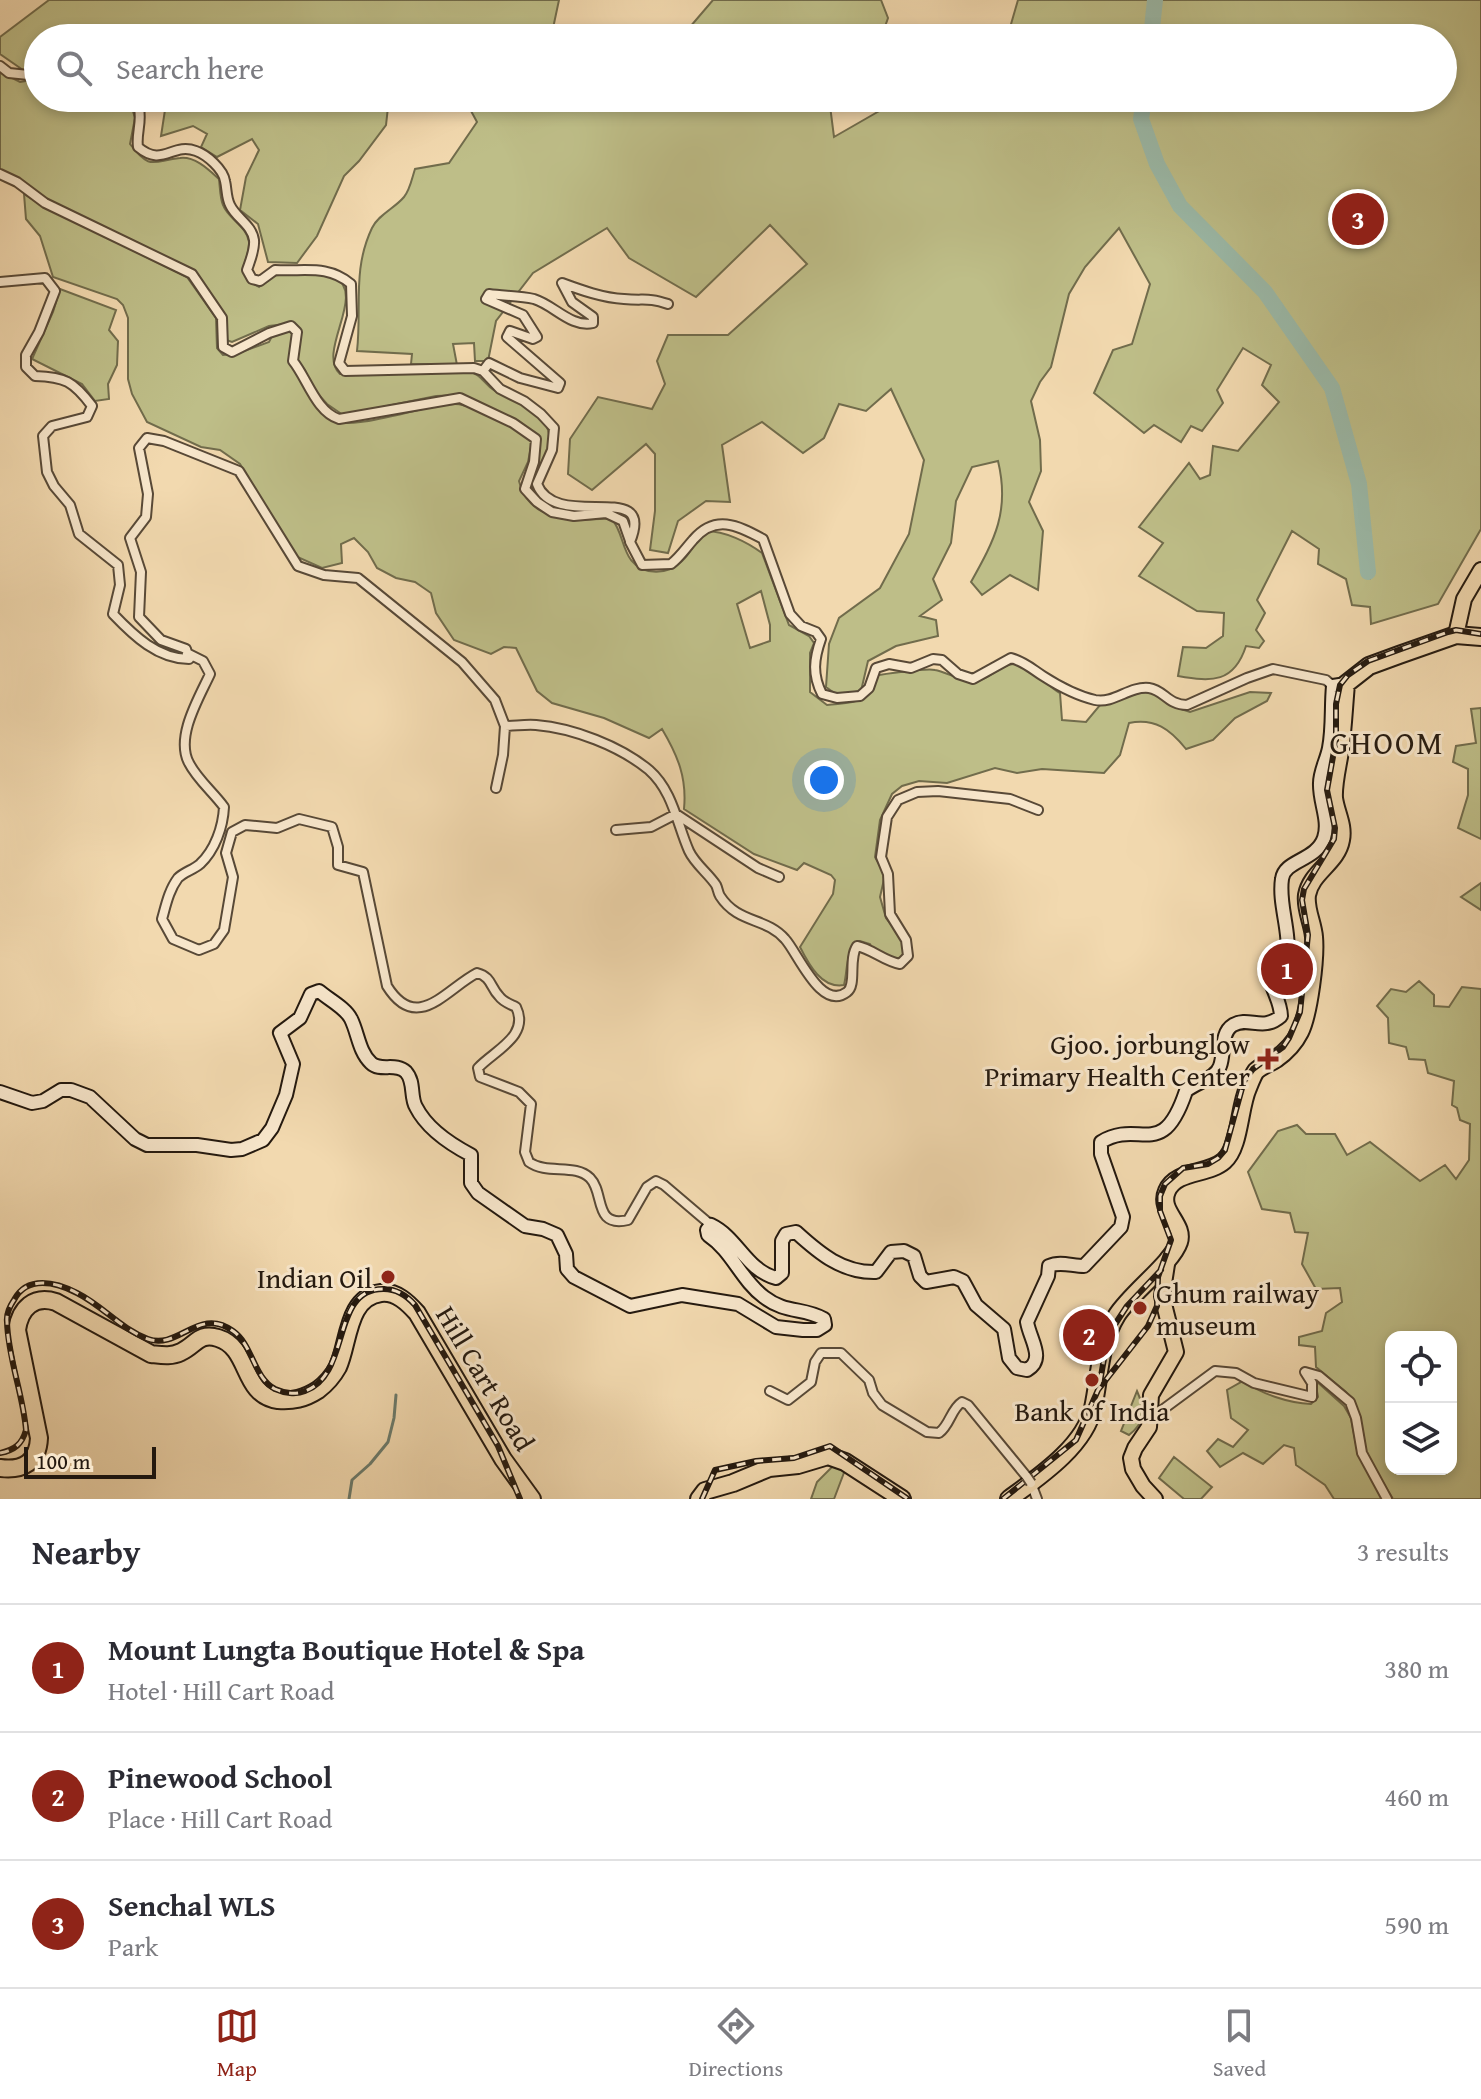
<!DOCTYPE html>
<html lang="en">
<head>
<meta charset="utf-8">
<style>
  :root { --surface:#fff; --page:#f7f7f7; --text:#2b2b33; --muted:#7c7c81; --line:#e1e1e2; --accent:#8f2418 }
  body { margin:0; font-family:"Gentium Book Plus",serif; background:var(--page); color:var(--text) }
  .controls { position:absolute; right:24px; bottom:24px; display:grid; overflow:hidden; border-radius:16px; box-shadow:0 4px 12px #0003 }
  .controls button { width:72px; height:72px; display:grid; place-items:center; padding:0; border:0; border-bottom:2px solid var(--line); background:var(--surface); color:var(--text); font:40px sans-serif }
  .scale { position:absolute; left:24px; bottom:20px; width:132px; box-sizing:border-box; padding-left:8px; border:4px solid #24190f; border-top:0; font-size:22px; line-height:28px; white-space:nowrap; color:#24190f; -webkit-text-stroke:6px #f7e6cb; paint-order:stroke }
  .you { position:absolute; left:824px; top:780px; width:28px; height:28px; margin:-20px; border:6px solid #fff; border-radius:50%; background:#1a73e8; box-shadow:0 0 0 12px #1a73e833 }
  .badge { display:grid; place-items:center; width:52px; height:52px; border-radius:50%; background:var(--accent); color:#fff; font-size:26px; font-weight:700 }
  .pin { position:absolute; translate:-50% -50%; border:4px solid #fff; box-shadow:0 2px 8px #0006 }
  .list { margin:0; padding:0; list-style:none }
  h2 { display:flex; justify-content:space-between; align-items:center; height:104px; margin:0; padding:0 32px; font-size:34px }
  h2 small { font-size:26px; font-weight:400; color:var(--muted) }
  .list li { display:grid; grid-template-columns:52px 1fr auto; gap:24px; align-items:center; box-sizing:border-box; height:128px; padding:0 32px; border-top:2px solid var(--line) }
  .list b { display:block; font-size:30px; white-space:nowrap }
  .list p { margin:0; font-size:26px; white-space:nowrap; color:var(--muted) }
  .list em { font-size:26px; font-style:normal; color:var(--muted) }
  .icon { flex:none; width:44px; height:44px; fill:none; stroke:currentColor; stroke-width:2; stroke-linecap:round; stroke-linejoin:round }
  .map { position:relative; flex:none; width:1481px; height:1499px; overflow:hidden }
  .search { position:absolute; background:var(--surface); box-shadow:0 4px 12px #0003; left:24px; right:24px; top:24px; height:88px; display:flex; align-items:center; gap:20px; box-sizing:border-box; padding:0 28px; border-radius:44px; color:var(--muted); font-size:30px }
  .sheet { height:488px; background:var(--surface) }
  nav { display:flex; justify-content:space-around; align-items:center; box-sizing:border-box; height:112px; border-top:2px solid var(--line); background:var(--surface); font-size:22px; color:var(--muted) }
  nav a { display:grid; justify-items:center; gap:4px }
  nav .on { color:var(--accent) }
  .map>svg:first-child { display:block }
  .green { fill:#bebe88; stroke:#716c4c; stroke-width:2; fill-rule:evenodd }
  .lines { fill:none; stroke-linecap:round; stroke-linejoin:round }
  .stream { stroke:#6b7a6b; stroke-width:3 }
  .river { stroke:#9bbaa9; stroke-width:16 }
  .street-casing { stroke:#584937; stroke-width:12 }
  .secondary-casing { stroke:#24190f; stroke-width:16 }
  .primary-casing { stroke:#24190f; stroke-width:18 }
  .highway-casing { stroke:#24190f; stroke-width:20 }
  .street { stroke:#f7e6cb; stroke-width:8 }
  .secondary { stroke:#f7e6cb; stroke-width:12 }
  .primary { stroke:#f2d9af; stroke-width:14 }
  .highway { stroke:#f2d9af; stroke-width:16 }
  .rail-casing { stroke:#24190f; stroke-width:6 }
  .rail { stroke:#f7e6cb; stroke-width:3; stroke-dasharray:9; stroke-linecap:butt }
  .street-bridge-casing { stroke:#584937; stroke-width:12; stroke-linecap:butt }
  .street-bridge { stroke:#f7e6cb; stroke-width:8 }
  .poi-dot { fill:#8f2418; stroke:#f7e6cb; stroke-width:3 }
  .labels { text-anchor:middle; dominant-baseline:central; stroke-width:6; stroke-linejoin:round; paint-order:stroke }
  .poi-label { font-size:28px; fill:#24190f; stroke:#f7e6cb; text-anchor:end }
  .street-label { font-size:28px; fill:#24190f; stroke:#f7e6cb }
  .quarter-label { font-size:32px; letter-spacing:2px; fill:#24190f; stroke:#f7e6cb }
</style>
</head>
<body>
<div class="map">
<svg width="1481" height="1499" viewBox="0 0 1481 1499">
  <rect width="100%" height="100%" fill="#f2d9af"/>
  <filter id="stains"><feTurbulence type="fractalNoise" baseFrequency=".0025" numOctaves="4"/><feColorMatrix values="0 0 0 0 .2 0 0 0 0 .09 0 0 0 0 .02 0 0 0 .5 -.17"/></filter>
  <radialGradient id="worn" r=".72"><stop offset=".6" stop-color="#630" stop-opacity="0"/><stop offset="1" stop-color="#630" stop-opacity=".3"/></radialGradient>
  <path class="green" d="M49 0H559L552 33 546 38H38V67L23 70 0 54V37Z
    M713 0H881L888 18 881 38H622L626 33 690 27Z
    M1018 0H1151L1147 38H1007Z
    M1158 0H1481V529L1438 604 1371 624 1370 607 1352 605 1346 579 1318 564 1319 549 1292 531 1257 600 1265 613 1256 630 1264 641 1259 648 1246 646C1234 683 1212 682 1178 676L1183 647 1206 648 1223 636 1224 613 1197 611 1139 576 1163 543 1139 527 1189 463 1200 479 1210 475 1213 446 1238 451 1279 402 1262 385 1271 365 1243 348 1217 390 1223 403 1202 431 1191 426 1181 442 1154 425 1144 433 1094 393 1113 350 1132 344 1150 284 1119 228 1085 267 1069 294 1051 367 1040 382 1031 401 1040 440 1041 471 1029 502 1043 531 1038 590 1010 575 982 595 971 582C995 539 1010 511 998 461L972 467 956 501 951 543 933 579 942 600 920 616 936 620 938 636 896 646 868 661 861 691 837 695 826 687 829 644 839 618 880 588 909 534 924 460 891 389 866 411 839 404 824 438 803 453 762 422 722 445 730 502 706 501 678 521 668 553 650 550 655 511V454L646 444 592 490 568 474 570 439 598 397 652 409 665 384 657 361 668 335H728L807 264 770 225 696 297 629 258 607 228 533 273 496 321 488 361H475L474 343 453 344 457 365 411 364 412 354 357 351C362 307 352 270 372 228 378 215 395 208 404 197 410 190 412 178 415 169L449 163 477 122 464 98H511L513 104 520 98H829L834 137 902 98H931L935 103 946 98H1140L1137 119 1154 166 1177 209 1262 296 1327 391 1354 487 1365 572 1370 578 1373 572 1362 483 1335 387 1267 290 1181 204 1144 118 1146 98H1443V38H1154Z
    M0 72 20 82 38 79V98H115L132 108 135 118 130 144C151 172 154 160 180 158 195 156 209 170 219 179 220 187 220 198 223 205 228 219 247 226 249 242 250 263 231 271 259 287 264 283 269 278 274 276 284 272 295 277 305 273 315 270 325 272 335 277 367 295 316 352 340 374L465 370C484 375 481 382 495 391 504 397 516 398 525 404 564 430 548 451 535 487L537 491C545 498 554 506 564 509 588 516 611 499 631 520L630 527 619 516C585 514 550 517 528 487L537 462 540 439 519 421 460 395 436 396 343 415 327 404 311 386 305 370 296 359 293 323 269 326 232 342 226 340 225 315 195 272 132 240 44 202 0 171Z
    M174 98H389L386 125 359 161 344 176 317 236 297 263 268 262 258 224 240 210 246 177 259 150 252 139 217 157 201 147 207 134 193 126 161 136 165 110Z
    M24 194 45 207 187 277 216 318 217 348 223 355 236 354 269 342 272 336 290 330 295 335 289 362C303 380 311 403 328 418 347 435 427 403 455 404 477 405 516 428 532 442L528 462 519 481C525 509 552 520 579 520 591 520 601 518 612 519 622 531 622 548 631 560 644 576 668 575 682 561 692 552 696 539 706 531 725 531 747 542 762 553L789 625 809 636 814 643 810 653V692L827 705C853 702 867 706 874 676 883 674 927 668 935 670 946 672 965 683 976 681 995 678 1005 656 1026 667 1038 672 1047 686 1060 693L1062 720 1086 722 1100 705 1142 692 1154 693 1175 707 1190 712 1250 692 1271 693 1267 701 1235 718 1213 740 1186 749C1170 729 1155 718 1129 723L1120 755 1104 773 1042 769 1017 773 995 768 947 783 919 781 902 786 892 794 880 820 875 857 885 875 880 897 886 918 903 940 905 955 897 960 874 952 870 944 860 941C845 949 848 969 844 985 822 989 809 965 800 947L833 894 835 880 831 875 804 863 797 870 754 854 684 809C687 778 678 756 662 729L649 738 604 718 552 703 537 691 516 648 504 647 491 654 454 640 436 613 431 593 415 582 396 578 377 568 368 552 354 538 341 544 342 563 322 568 293 555 240 464 220 450 201 447 147 422 132 394 128 379V318L123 305 117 299 53 277 40 236 26 219ZM761 591 770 625V641L750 648 737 604Z
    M60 289 116 310 109 330 118 341 117 365 108 384 109 399 95 401 82 384 32 359 53 312Z
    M1481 708V839L1458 828 1468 795V769L1453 762 1456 746 1476 743 1471 709Z
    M1481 883V910L1461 897Z
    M1419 981 1434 995V1006L1449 1007 1462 987 1481 989V1499H1393L1364 1451 1359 1415 1355 1404 1346 1392 1316 1367 1315 1347 1299 1345V1337L1322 1331 1326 1313 1342 1302 1340 1288 1316 1289 1302 1264 1308 1233 1295 1232 1290 1213 1262 1209 1248 1172 1278 1131 1297 1125 1306 1134H1335L1347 1155 1370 1142 1420 1181 1445 1165 1456 1179 1469 1160 1470 1124 1460 1120 1457 1108 1452 1105 1454 1081 1428 1073 1425 1060 1409 1059 1406 1047 1389 1043 1388 1018 1377 1006 1391 989 1406 992ZM1391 1337H1451V1469H1391Z
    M1315 1380 1344 1406 1351 1418 1358 1455 1371 1475 1382 1499H1334L1325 1485 1296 1465 1294 1448 1284 1445 1263 1464 1243 1453 1220 1467 1207 1451 1218 1439 1233 1447 1248 1430 1231 1418 1227 1390 1243 1381C1262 1394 1288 1403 1311 1404L1318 1397Z
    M1137 1391C1145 1409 1146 1422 1129 1435L1121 1431Z
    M1174 1457 1212 1487 1201 1499H1184L1159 1478Z
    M835 1464 845 1470 834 1499H811L817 1482Z"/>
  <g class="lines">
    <path class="stream" d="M349 1499 352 1480 370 1464 388 1442 394 1418 396 1395"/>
    <path class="river" d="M1151 38 1155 0
      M1144 98 1141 119 1157 164 1180 206 1265 292 1332 388 1359 484 1368 572"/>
    <defs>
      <path id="street" d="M0 66 9 73 38 76
        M123 98 139 109C142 122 136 134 138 147 163 168 172 142 196 151 207 155 223 169 225 181 227 189 226 197 230 205 236 218 252 225 254 240 255 250 250 261 247 270L252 279 260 281 275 270C304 272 327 264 351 284L352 316 339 363 345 371 474 368 483 371 500 389 524 401 541 414 554 428 552 450 537 484C556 533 657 477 630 542L642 565 671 564C680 557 685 549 693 540 715 514 737 525 763 539L790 614 801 626 816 632 821 639C814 659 812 674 822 694L837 698 860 696 869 688 876 668 889 664 911 668 933 659 942 660 958 674 973 679 1011 658C1025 662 1032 669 1043 676 1057 685 1078 696 1095 700 1114 704 1129 686 1149 688 1164 690 1168 705 1187 705L1247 678 1273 669 1326 680 1333 686
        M0 174 17 182 45 203 192 274 222 318 223 347 232 352 269 333 291 326 297 332 293 361C307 378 316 412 339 419L460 398 513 423 536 439 534 462 525 489 537 502 552 512 574 516 606 513 623 521 630 541
        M0 282 45 278 55 291 39 332 26 355V367L35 376C65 377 73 381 92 406L87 417 52 426 43 436 47 472 54 486 70 505 79 534 118 565 120 585 113 614C134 636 158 659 189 659L186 649 161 640 139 617 141 572 130 538 146 517 148 494 139 448 147 438 164 441 239 471 298 566 324 575 358 578 462 662 495 700 505 726 503 755 496 788
        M483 371 489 363 520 378 558 388 560 383 507 337 510 331 533 339 537 337 523 315 486 299 489 294C503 296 520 296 534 299 554 305 571 328 593 323V317L572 302 562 283C581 290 603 298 624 299 645 301 647 297 668 304
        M187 653 203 661 210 674C199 698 175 737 189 763 197 779 213 792 224 807 223 827 215 850 200 864 193 870 184 872 178 878 169 890 166 905 162 919L173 939 199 950 214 944 224 930 233 877 226 853 232 832 245 825 277 828 299 819 332 827 338 847V865L363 872 387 986C417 1034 446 989 477 973 492 977 490 987 499 996 503 1002 510 1004 516 1007 530 1036 495 1050 478 1068L480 1077 519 1092 531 1104 525 1152 529 1162C547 1175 575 1163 590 1178 605 1193 593 1228 628 1220L647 1187 656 1181 664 1185 711 1225
        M505 726C515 726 526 724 536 725 573 728 620 746 649 770 673 791 677 824 689 851 695 864 708 873 716 885 718 889 718 893 720 896 738 924 766 917 785 939 798 953 821 1012 847 992 857 985 848 959 857 946 872 949 884 961 900 964L908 956 906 940 890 914 888 874 881 857 887 817 898 800 917 792 938 791 1010 799 1038 810
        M616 830 651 827 676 814 758 868 779 877
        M770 1391 788 1400 811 1382 815 1362 821 1353H841L869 1380 873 1393 882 1405 927 1432 939 1433C950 1425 951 1409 962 1402L968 1405 1027 1477
        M1150 1419 1215 1371 1236 1373 1254 1383 1312 1397V1383L1305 1372 1319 1376 1350 1402 1356 1418 1362 1453 1387 1499
        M1031 1483 1037 1499"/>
      <path id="secondary" d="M0 1092 32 1103 43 1101 61 1090H71L90 1097 135 1139 147 1145H197L231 1150 242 1149 263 1140 272 1128 286 1095 293 1064 280 1033 300 1018 311 994 319 991C328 999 346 1008 351 1019 358 1033 359 1052 371 1063 380 1072 396 1062 406 1072 415 1082 410 1097 416 1107 427 1129 450 1144 471 1155V1183L478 1193 525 1226 543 1229 557 1235 566 1254 567 1269 574 1277 630 1306 682 1295 738 1304 776 1327 803 1330H817L825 1325 824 1319C803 1307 786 1314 764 1297 741 1280 732 1251 708 1235L707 1230 711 1225C738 1238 746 1270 776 1278L782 1273V1241L786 1234 796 1232C820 1254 843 1273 876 1272L891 1252 904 1251 914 1256 920 1276 926 1282 954 1277 963 1281 976 1305 1004 1329 1009 1358 1017 1368 1027 1370C1046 1359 1030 1340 1027 1322L1048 1276 1049 1266C1060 1261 1072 1266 1084 1266L1121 1227 1123 1217 1101 1154V1142C1140 1118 1162 1163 1186 1091 1196 1082 1216 1079 1220 1066 1225 1053 1220 1033 1233 1025 1249 1016 1263 1032 1281 1016 1280 990 1256 978 1286 958 1292 934 1278 905 1282 879 1284 860 1316 861 1324 838 1330 820 1319 802 1320 783 1320 771 1327 759 1329 748 1333 728 1331 706 1333 686L1346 684"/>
      <path id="primary" d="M1456 635 1464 599 1481 570
        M1155 1499 1143 1486 1133 1469 1131 1458 1135 1448 1149 1427 1151 1395 1176 1352 1162 1296 1168 1258"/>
      <path id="highway" d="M0 1468C23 1471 38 1462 39 1438L17 1330C20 1308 34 1295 56 1302L151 1354C161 1355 171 1357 181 1352 196 1345 199 1332 218 1338 251 1348 241 1395 278 1400 293 1401 304 1399 318 1390 326 1384 333 1376 338 1367 349 1343 347 1297 381 1293 396 1291 408 1303 417 1313L503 1459 532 1499
        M699 1499 705 1491 733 1483 769 1468 798 1465 828 1456 845 1462 902 1499
        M1009 1499C1039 1477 1085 1446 1093 1408 1100 1376 1099 1344 1117 1315 1131 1293 1172 1263 1179 1242 1185 1224 1158 1211 1167 1191 1176 1170 1208 1175 1224 1161 1240 1147 1239 1108 1248 1088 1250 1083 1253 1075 1256 1071 1261 1066 1270 1063 1276 1059 1286 1052 1295 1042 1300 1032 1309 1014 1316 958 1314 937 1313 923 1305 909 1307 895 1311 872 1337 863 1341 840 1344 825 1336 813 1334 798 1333 784 1338 765 1340 751 1343 729 1344 706 1346 684L1369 666 1399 655 1456 635 1481 637"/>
    </defs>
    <use href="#street" class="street-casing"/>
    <use href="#secondary" class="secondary-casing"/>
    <use href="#primary" class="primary-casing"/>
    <use href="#highway" class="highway-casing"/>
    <use href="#street" class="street"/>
    <use href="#secondary" class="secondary"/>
    <use href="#primary" class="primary"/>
    <use href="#highway" class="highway"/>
    <defs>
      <path id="rail" d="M1100 1382 1108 1335 1127 1306 1161 1270
        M0 1453C15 1450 22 1444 26 1430 23 1394 8 1358 7 1322 6 1314 10 1306 14 1300 27 1275 56 1282 77 1293 103 1306 121 1329 148 1339 179 1350 199 1306 233 1331 253 1345 253 1377 275 1389 284 1393 296 1395 305 1391 352 1374 330 1288 384 1289 397 1289 407 1296 415 1305L498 1446 520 1499
        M702 1499 715 1470 756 1461 794 1458 830 1446 908 1499
        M1003 1499 1076 1440 1098 1390 1148 1326 1157 1306 1158 1277 1171 1240 1160 1211V1196L1165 1184 1183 1168 1208 1164 1218 1158 1225 1150 1244 1081 1253 1069 1283 1047 1289 1038 1300 1012 1308 935 1302 900 1304 889 1334 839 1335 828 1327 790 1336 740V704L1340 685 1348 675 1368 661 1448 632 1456 630 1481 634"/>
    </defs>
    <use href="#rail" class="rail-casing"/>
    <use href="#rail" class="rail"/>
    <defs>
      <path id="street-bridge" d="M1027 1477 1031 1483"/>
    </defs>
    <use href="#street-bridge" class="street-bridge-casing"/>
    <use href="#street-bridge" class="street-bridge"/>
  </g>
  <g class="poi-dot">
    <path d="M1264 1047h8v8h8v8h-8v8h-8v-8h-8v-8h8z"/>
    <circle cx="388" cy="1277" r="8"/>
    <circle cx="1140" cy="1308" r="8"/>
    <circle cx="1092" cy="1380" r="8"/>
  </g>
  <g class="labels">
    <g class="poi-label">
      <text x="1250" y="1043">Gjoo. jorbunglow<tspan x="1250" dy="32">Primary Health Center</tspan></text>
      <text x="372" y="1277">Indian Oil</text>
      <text x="1156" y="1292" text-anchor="start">Ghum railway<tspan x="1156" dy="32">museum</tspan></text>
      <text x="1092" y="1410" text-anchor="middle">Bank of India</text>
    </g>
    <g class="street-label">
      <text transform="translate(486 1378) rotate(59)">Hill Cart Road</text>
    </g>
    <g class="quarter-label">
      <text x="1387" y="742">GHOOM</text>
    </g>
  </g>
  <rect width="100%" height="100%" filter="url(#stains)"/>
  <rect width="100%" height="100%" fill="url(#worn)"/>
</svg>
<div class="controls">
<button><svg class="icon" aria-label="locate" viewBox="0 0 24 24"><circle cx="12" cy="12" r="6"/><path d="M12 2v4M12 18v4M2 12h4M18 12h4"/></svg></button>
<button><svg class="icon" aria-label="layers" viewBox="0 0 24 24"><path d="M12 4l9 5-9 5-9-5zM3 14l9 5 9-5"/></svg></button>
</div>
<div class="scale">100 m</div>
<div class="you"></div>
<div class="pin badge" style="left:1287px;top:969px">1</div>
<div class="pin badge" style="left:1089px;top:1335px">2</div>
<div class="pin badge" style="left:1358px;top:219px">3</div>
<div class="search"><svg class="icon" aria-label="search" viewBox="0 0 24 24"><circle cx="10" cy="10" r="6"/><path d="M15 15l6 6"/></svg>Search here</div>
</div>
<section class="sheet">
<h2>Nearby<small>3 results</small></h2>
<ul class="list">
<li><span class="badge">1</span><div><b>Mount Lungta Boutique Hotel &amp; Spa</b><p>Hotel · Hill Cart Road</p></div><em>380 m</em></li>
<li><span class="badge">2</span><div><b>Pinewood School</b><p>Place · Hill Cart Road</p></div><em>460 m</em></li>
<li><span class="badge">3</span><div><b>Senchal WLS</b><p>Park</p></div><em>590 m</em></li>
</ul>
</section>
<nav>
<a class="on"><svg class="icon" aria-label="map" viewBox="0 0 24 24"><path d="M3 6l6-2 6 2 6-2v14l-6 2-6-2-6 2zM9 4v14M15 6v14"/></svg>Map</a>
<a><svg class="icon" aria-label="directions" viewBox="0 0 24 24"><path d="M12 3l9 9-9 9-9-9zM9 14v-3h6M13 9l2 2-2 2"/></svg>Directions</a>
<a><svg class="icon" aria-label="saved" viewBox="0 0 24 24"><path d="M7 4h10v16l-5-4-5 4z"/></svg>Saved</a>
</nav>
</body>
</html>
